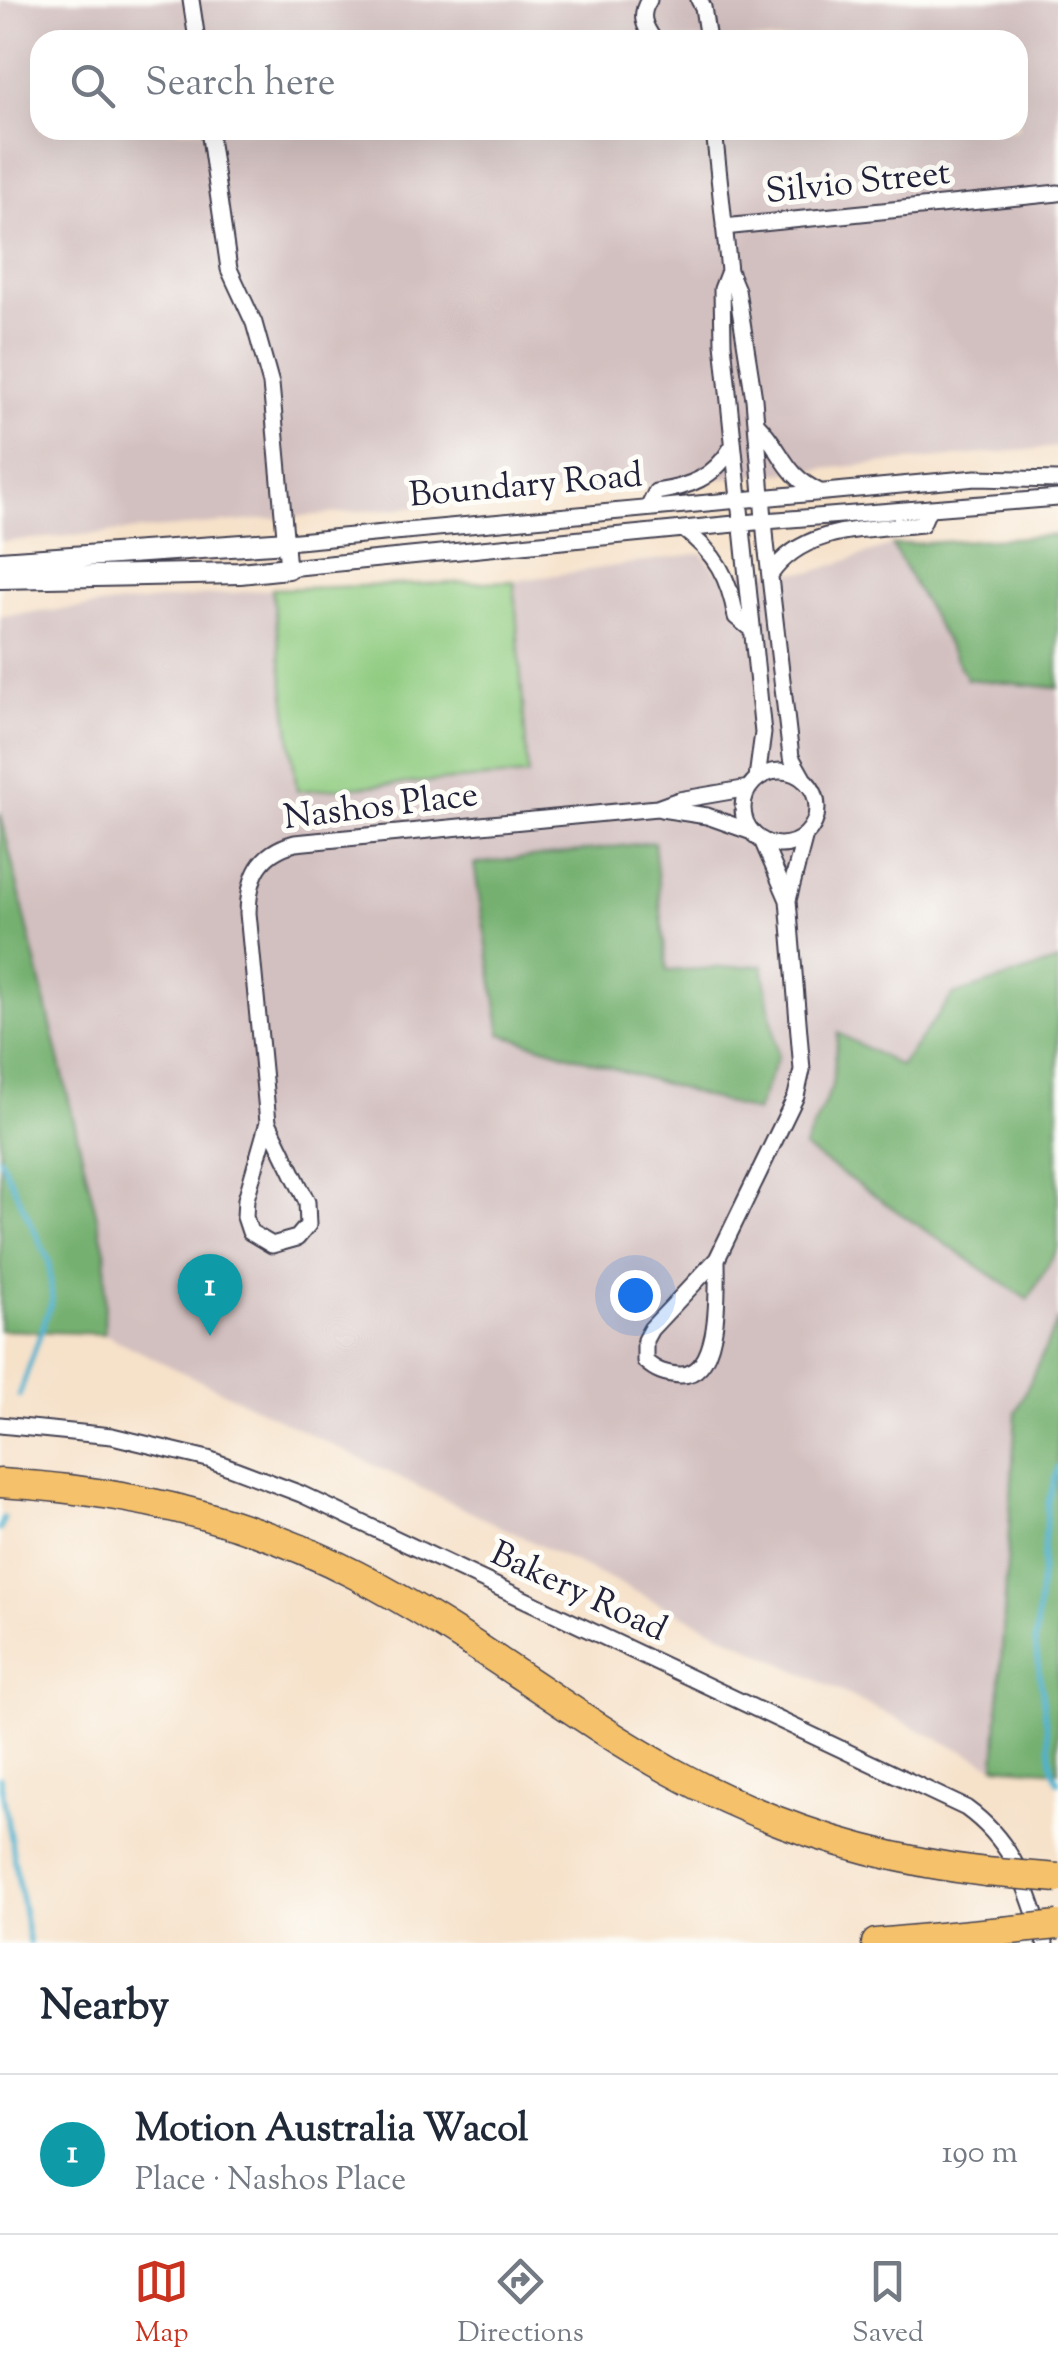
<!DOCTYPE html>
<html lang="en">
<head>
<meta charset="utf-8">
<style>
  :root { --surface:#fff; --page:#f2f2f3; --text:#1f2937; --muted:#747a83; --line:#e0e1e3; --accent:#c8321e }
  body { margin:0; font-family:"Sorts Mill Goudy",serif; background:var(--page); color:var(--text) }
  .you { position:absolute; left:635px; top:1295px; width:35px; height:35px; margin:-25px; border:8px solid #fff; border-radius:50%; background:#1a73e8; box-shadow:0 0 0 15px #1a73e833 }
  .badge { display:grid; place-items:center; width:65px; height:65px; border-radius:50%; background:var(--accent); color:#fff; font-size:32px; font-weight:700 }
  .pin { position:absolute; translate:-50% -82px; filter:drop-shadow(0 2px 5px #0008) }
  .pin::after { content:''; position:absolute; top:52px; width:35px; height:30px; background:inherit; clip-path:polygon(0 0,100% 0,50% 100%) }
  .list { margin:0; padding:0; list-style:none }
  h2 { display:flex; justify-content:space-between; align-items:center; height:130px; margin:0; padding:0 40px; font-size:42px }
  h2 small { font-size:32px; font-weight:400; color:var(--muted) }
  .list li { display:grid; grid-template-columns:65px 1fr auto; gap:30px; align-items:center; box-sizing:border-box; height:160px; padding:0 40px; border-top:2px solid var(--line) }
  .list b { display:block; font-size:38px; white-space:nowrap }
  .list p { margin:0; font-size:32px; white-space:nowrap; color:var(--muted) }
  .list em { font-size:32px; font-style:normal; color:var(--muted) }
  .icon { flex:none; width:55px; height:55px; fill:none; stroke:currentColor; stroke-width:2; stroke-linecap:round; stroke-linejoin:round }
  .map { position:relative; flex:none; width:1058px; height:1943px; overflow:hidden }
  .search { position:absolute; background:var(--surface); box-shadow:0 10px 40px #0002; left:30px; right:30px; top:30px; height:110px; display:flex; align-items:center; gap:25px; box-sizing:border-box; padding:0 35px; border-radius:30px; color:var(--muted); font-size:38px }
  .sheet { height:290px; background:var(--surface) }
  nav { display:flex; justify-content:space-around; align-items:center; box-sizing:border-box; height:140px; border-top:2px solid var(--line); background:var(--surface); font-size:28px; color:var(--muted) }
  nav a { display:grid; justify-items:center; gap:5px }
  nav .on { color:var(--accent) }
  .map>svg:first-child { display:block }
  .industrial { fill:#d2bfbf; fill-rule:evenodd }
  .green { fill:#90cc81; stroke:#59775e; stroke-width:2.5 }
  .forest { fill:#74b06f; stroke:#4b6955; stroke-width:2.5 }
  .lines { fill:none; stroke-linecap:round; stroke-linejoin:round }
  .stream { stroke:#4fb1ce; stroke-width:5 }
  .minor-casing { stroke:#423f50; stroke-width:19 }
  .tertiary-casing { stroke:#423f50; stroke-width:24 }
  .motorway-casing { stroke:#423f50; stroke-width:31 }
  .minor { stroke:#fff; stroke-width:15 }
  .tertiary { stroke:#fff; stroke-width:20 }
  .motorway { stroke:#f5c16b; stroke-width:28 }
  .motorway-bridge-casing { stroke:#423f50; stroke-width:31; stroke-linecap:butt }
  .motorway-bridge { stroke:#f5c16b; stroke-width:28 }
  .labels { text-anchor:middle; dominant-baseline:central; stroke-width:10; stroke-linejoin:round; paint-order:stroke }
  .street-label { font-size:35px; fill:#22223b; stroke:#fdfcf7 }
</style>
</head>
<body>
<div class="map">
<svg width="1058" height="1943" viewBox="0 0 1058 1943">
  <rect width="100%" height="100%" fill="#fdfcf7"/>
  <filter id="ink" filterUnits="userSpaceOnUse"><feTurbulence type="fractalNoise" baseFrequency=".01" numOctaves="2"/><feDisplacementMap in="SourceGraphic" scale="20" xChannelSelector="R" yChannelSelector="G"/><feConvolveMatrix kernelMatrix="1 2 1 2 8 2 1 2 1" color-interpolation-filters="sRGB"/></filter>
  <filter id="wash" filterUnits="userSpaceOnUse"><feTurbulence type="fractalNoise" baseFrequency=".0048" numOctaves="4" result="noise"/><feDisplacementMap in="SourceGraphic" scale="40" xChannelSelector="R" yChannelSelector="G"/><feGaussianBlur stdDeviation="2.25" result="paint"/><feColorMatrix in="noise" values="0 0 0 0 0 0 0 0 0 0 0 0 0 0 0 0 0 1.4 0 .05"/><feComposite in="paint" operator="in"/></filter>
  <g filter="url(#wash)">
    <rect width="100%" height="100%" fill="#f6e1c9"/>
    <path class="industrial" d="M0 0H1058V447L458 503 0 542ZM40 40H1018V130H40Z
      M1058 535V1320L1016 1412 994 1766 104 1334 106 1255 0 812V616L272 589 297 791 527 775 514 581 702 553 716 571 813 572 892 545Z"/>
    <path class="green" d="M514 581 528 775 297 791 272 589Z"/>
    <path class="forest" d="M1058 535V688L967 679 892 545Z
      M0 812 106 1255 104 1334 0 1330Z
      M654 842 667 971 763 965 778 1056 756 1112 501 1034 474 864Z
      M1058 961V1248L1028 1300 804 1148 832 1086 838 1033 900 1066 953 995Z
      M1058 1320V1771L995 1766 1016 1412Z"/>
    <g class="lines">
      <path class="stream" d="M0 1158 49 1261 52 1300 19 1396
        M1058 1467 1048 1503 1035 1640 1052 1768 1058 1782
        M0 1530 4 1518
        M0 1777 29 1943"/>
    </g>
  </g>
  <g filter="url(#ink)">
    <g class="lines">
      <defs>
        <path id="minor" d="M191 0 197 40
          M649 0C639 15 644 26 654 40
          M699 0 703 7 708 40
          M209 130 229 269 254 323 271 384 288 568 765 521 1058 498
          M714 130 729 271 737 290 754 399 766 543 791 757 804 780
          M724 227 1058 193
          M729 271 722 289 723 343 763 733 757 778
          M757 424C784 451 782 474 820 492
          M648 508 656 492C689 487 714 478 732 447
          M683 529C716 553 729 578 736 617L752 630
          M287 542 976 478 1058 480
          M770 575C804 525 868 530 922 524L929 508
          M743 808a37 37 0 1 1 74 0a37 37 0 1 1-74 0Z
          M661 809 707 816 752 832
          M788 900 805 835
          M268 1122 307 1202 308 1225 297 1238 272 1245 250 1232 245 1217 246 1199 268 1122 248 913C249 877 258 853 295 843L657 808 679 800 749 788
          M717 1259C717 1288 722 1376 680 1375 665 1374 656 1371 645 1361V1340L651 1329 717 1259 796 1096 802 1070 788 900 762 840
          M0 1425 112 1436 208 1459 301 1494 966 1808C1017 1845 1025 1887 1045 1943"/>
        <path id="tertiary" d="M0 562 287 542
          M0 578 240 573 288 568"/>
        <path id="motorway" d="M0 1483C124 1490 245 1517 356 1575 466 1631 563 1711 671 1771 768 1825 876 1859 986 1872
          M876 1943 1003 1931"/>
      </defs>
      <use href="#minor" class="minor-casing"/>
      <use href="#tertiary" class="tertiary-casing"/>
      <use href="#motorway" class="motorway-casing"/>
      <use href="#minor" class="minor"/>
      <use href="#tertiary" class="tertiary"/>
      <use href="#motorway" class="motorway"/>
      <defs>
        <path id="motorway-bridge" d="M986 1872 1058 1878
          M1003 1931 1058 1925"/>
      </defs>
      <use href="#motorway-bridge" class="motorway-bridge-casing"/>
      <use href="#motorway-bridge" class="motorway-bridge"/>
    </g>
  </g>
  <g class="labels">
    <g class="street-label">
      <text transform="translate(858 184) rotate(-6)">Silvio Street</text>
      <text transform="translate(526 487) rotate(-5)">Boundary Road</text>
      <text transform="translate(381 808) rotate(-7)">Nashos Place</text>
      <text transform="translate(578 1593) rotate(25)">Bakery Road</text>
    </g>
  </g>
</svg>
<div class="you"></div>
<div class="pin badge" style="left:210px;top:1336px;background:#0f9aa8">1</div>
<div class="search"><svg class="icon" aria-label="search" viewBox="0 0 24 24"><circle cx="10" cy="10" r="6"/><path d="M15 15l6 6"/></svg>Search here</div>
</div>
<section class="sheet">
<h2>Nearby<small></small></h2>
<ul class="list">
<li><span class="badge" style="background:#0f9aa8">1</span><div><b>Motion Australia Wacol</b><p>Place · Nashos Place</p></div><em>190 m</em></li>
</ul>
</section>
<nav>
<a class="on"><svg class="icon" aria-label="map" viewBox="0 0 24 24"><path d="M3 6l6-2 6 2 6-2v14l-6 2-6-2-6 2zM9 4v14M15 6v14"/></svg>Map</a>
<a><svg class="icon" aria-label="directions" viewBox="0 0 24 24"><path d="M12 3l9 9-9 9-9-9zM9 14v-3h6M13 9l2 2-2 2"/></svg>Directions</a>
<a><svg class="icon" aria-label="saved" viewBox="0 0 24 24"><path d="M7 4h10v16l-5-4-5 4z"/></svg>Saved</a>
</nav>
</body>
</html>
